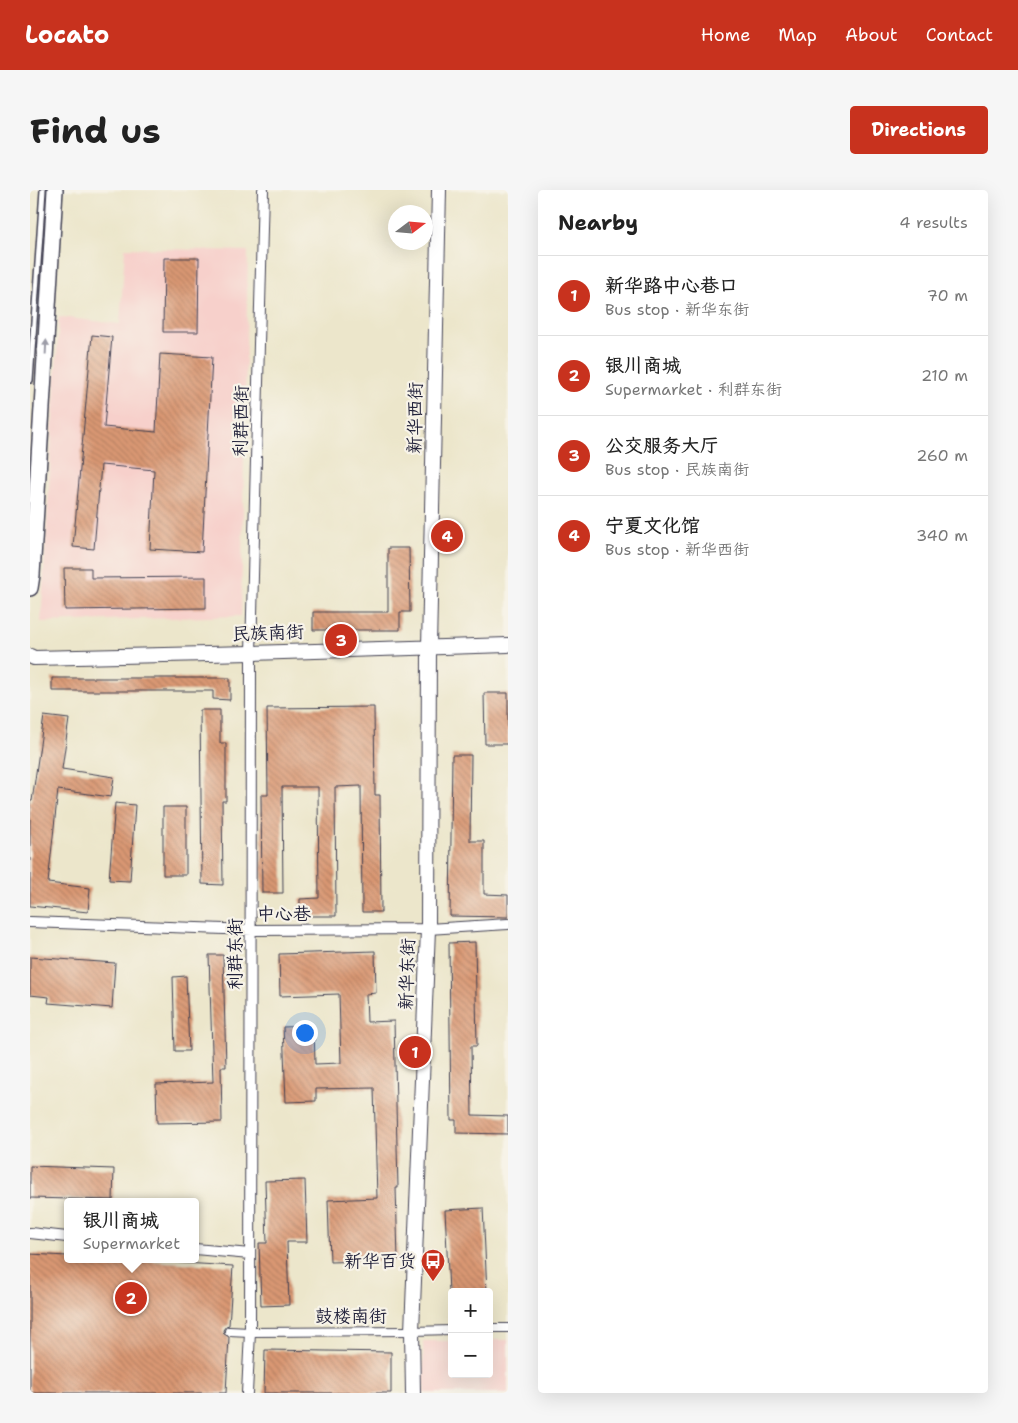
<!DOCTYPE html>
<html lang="en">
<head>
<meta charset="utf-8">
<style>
  :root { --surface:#fff; --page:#f6f6f6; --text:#222; --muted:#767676; --line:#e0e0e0; --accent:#c8321e }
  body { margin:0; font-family:"Shantell Sans","LXGW WenKai TC",sans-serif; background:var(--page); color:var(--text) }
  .controls { position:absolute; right:15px; bottom:15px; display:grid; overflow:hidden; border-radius:5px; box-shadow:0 5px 20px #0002 }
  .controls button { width:45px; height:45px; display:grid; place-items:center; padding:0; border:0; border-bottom:1px solid var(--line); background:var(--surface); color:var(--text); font:25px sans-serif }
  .compass { position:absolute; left:358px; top:15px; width:45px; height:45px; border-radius:50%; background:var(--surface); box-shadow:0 5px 20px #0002; rotate:74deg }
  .you { position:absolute; left:274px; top:842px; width:18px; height:18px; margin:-12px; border:4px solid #fff; border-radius:50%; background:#1a73e8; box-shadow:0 0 0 8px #1a73e833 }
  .badge { display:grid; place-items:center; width:32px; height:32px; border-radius:50%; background:var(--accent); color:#fff; font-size:16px; font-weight:700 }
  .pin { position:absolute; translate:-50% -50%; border:2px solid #fff; box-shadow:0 1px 5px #0006 }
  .popup { position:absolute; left:34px; top:1008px; width:135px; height:65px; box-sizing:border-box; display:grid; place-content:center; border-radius:5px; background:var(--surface); filter:drop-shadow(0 1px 4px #0005); font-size:16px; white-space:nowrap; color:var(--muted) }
  .popup b { font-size:19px; color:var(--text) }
  .popup::after { content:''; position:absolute; left:50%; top:100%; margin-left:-10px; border:10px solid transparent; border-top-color:var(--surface) }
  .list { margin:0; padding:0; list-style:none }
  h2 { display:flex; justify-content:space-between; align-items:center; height:65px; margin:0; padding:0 20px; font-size:21px }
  h2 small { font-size:16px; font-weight:400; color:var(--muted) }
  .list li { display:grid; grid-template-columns:32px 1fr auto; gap:15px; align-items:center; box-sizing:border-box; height:80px; padding:0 20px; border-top:1px solid var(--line) }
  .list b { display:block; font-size:19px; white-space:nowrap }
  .list p { margin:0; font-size:16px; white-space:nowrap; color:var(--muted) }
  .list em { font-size:16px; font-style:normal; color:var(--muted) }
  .map { position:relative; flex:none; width:478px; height:1203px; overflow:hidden; border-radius:5px }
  header { display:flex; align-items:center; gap:30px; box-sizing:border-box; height:70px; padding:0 25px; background:var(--accent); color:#fff }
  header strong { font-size:24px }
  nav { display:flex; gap:28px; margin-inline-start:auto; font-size:18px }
  .intro { display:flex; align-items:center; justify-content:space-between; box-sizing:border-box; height:120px; padding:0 30px }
  h1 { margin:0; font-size:35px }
  .button { padding:12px 22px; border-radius:5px; background:var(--accent); color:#fff; font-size:18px; font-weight:700 }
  main { display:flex; gap:30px; padding:0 30px }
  aside { flex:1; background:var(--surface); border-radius:5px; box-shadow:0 5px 20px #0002 }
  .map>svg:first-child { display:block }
  .built { fill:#f7d0cb }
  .building { fill:url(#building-back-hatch) }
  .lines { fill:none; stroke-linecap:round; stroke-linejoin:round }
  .service-casing { stroke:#403f51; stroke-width:8 }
  .pedestrian-casing { stroke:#403f51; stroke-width:10 }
  .minor-casing { stroke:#403f51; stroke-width:12 }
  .tertiary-casing { stroke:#403f51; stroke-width:16 }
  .secondary-casing { stroke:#403f51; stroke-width:18 }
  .service { stroke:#fff; stroke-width:5 }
  .pedestrian { stroke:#fff; stroke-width:8 }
  .minor { stroke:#fff; stroke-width:10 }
  .tertiary { stroke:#fff; stroke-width:14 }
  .secondary { stroke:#fff; stroke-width:15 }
  .oneway { fill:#9c9ca7 }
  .labels { text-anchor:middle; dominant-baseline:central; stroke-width:4.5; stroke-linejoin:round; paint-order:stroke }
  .street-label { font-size:18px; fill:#22223b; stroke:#f7f3e8 }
  .poi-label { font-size:18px; fill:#22223b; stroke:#f7f3e8; text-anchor:end }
</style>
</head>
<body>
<header>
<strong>Locato</strong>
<nav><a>Home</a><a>Map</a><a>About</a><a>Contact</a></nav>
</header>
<div class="intro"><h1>Find us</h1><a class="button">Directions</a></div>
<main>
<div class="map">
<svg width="478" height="1203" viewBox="0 0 478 1203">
  <defs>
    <pattern id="building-back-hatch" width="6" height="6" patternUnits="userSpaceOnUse" patternTransform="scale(1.25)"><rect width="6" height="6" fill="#da9873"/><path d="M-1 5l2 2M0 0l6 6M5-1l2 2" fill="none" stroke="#b07c60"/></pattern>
  </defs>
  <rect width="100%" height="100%" fill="#f7f3e8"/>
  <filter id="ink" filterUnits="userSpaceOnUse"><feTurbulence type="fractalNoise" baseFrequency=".02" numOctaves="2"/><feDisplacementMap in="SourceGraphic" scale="10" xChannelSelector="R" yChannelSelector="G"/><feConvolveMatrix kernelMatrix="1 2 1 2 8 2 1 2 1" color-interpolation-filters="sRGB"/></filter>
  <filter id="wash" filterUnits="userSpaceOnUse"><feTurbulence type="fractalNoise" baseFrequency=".0096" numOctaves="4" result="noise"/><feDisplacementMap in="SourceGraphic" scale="20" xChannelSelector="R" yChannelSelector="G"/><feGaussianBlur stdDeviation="1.12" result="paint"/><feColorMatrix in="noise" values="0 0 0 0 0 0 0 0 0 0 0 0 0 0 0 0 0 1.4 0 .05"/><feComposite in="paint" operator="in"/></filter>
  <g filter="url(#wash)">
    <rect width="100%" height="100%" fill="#ece6cb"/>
    <path class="built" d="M95 58 218 61 211 426 11 432 29 127 90 134Z
      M459 1150H478V1203H394L393 1151H422V1184H459Z"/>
    <g id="blocks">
      <path class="building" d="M134 68H169L168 142H133Z
        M62 145 82 147 74 237 126 242 130 164 182 167 172 362 120 359 124 280 71 275 64 359 43 357Z
        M358 358H379L380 422H370V440H283V422H358Z
        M34 378H61V388L176 387V418L35 420Z
        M22 488H200V510L183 509V501H22Z
        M454 503H478V554H455Z
        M344 517 345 605H350L351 722H332L331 596 305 597 306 726H270V709L289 708 288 597H252L253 703H232L231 605H238L237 518Z
        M170 520H190V553H196V611H192L193 695 172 694Z
        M14 526 39 529 32 579 84 587 81 607 28 600 18 693 60 698 58 722 0 716V611H2Z
        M422 565H441L440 651H454V704L478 705V727L420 726Z
        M85 613 105 615 100 691 79 690Z
        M133 617H156V685H133Z
        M445 752 447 856H441L442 925 478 926V944L426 943V930H421L419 753Z
        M345 761 346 803 336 804 337 832 364 831 368 998H366L368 1070 300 1072 298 1010 347 1008 344 898 286 899V911L256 912 253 837 284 836 285 874 311 873 309 804 250 806 249 764Z
        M179 765H193L196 877H191L192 932 127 933 126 894 183 892Z
        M0 767 85 773 82 818 18 813 19 807 0 805Z
        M156 786 159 861H145L143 787Z
        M0 976 84 979 83 1010 0 1008Z
        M275 990 277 1052H257L259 1115 231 1116 229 1053H237L235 991Z
        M453 1018 457 1102H419L415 1020Z
        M0 1064 37 1066V1069H89L203 1076 199 1135 196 1136 193 1140 194 1144 199 1147 196 1203H0Z
        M235 1160 361 1162V1203H234Z"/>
    </g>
  </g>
  <g filter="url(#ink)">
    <use href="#blocks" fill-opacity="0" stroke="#403f51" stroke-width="1"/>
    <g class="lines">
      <defs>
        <path id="service" d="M0 190 13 0"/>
        <path id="pedestrian" d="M459 1138H478
          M199 1141 220 1142 382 1141 422 1140"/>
        <path id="minor" d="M0 732 222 740 398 739 478 734
          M0 1043 37 1047
          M165 1059 220 1064
          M217 1203 220 1142 221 463 233 0"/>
        <path id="tertiary" d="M0 466 4 468 221 463 478 455
          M383 1203 382 1141 398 739 399 457 409 0"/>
        <path id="secondary" d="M0 398 2 385 25 0"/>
      </defs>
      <use href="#service" class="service-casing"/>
      <use href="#pedestrian" class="pedestrian-casing"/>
      <use href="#minor" class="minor-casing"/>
      <use href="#tertiary" class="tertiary-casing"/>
      <use href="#secondary" class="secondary-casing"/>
      <use href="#service" class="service"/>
      <use href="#pedestrian" class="pedestrian"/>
      <use href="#minor" class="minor"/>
      <use href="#tertiary" class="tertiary"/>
      <use href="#secondary" class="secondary"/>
    </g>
    <defs><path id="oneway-solid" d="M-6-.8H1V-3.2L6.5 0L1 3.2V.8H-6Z" transform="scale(1.25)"/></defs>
    <use class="oneway" href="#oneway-solid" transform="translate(16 157) rotate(-87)"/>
  </g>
  <defs>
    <symbol id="bus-pin" viewBox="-11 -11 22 30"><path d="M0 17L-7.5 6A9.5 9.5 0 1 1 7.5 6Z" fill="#c8321e" stroke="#f7f3e8"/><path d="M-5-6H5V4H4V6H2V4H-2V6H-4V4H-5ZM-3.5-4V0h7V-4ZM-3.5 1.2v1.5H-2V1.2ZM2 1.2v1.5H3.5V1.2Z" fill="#fff"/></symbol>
  </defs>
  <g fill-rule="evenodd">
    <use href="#bus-pin" x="389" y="1057" width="28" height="38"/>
  </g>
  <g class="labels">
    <g class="street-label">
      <text transform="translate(385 228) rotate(-89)">新华西街</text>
      <text transform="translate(211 231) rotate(-89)">利群西街</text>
      <text transform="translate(238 443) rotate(-2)">民族南街</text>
      <text x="254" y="724">中心巷</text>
      <text transform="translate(205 764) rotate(-90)">利群东街</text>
      <text transform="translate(377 784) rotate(-88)">新华东街</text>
      <text x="321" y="1126">鼓楼南街</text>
    </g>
    <g class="poi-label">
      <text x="386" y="1071">新华百货</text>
    </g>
  </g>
</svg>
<div class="controls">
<button>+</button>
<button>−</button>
</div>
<svg class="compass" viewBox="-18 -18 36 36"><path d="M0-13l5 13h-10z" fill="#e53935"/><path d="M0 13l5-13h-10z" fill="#767676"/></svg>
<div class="you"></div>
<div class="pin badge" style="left:385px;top:862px">1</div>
<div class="pin badge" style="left:101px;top:1108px">2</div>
<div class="popup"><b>银川商城</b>Supermarket</div>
<div class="pin badge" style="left:311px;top:450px">3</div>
<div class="pin badge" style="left:417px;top:346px">4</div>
</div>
<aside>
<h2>Nearby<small>4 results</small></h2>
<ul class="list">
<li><span class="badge">1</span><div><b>新华路中心巷口</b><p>Bus stop · 新华东街</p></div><em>70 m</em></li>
<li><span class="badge">2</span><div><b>银川商城</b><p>Supermarket · 利群东街</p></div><em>210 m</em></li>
<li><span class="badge">3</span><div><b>公交服务大厅</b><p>Bus stop · 民族南街</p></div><em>260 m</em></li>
<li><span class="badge">4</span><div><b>宁夏文化馆</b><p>Bus stop · 新华西街</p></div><em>340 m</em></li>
</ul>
</aside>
</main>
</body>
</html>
